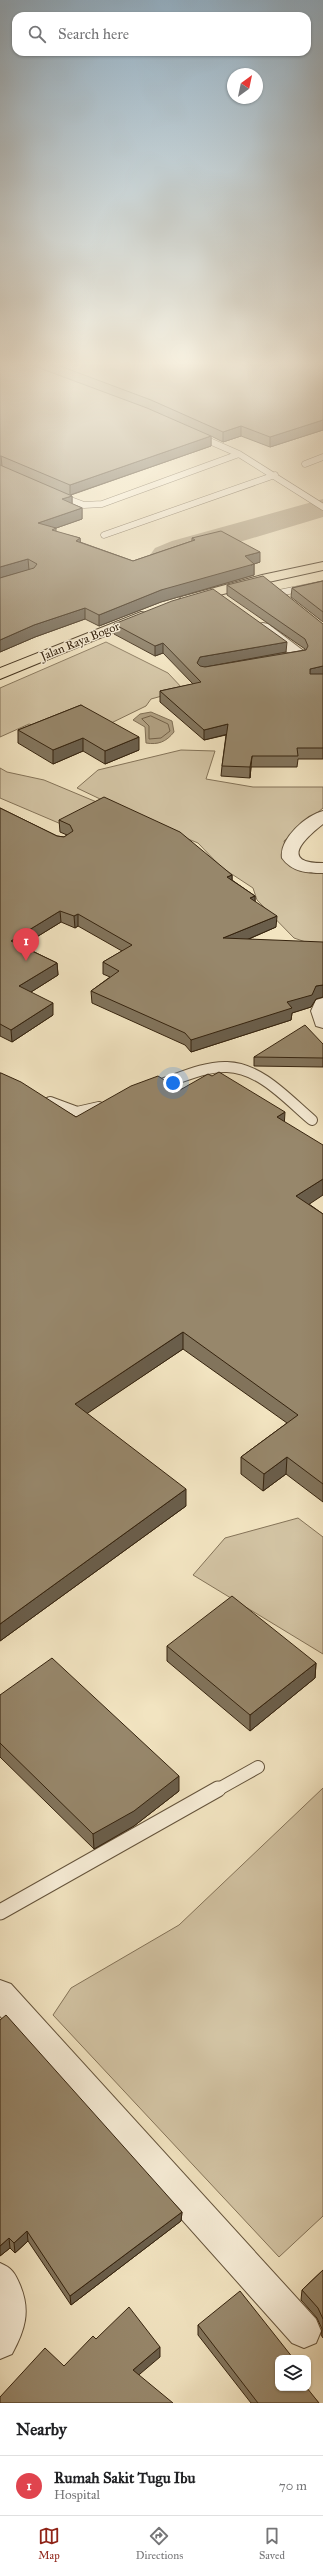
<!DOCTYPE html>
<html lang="en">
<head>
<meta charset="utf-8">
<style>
  :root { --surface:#fff; --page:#f6f6f6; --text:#202124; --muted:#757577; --line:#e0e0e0; --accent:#8f2418 }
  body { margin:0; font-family:"IM FELL Great Primer",serif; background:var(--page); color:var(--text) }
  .controls { position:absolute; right:12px; bottom:12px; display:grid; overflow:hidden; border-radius:8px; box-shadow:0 1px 3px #0004 }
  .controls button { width:36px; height:36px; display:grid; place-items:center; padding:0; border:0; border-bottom:1px solid var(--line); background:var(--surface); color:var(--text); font:20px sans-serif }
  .compass { position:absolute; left:227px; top:68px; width:36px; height:36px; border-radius:50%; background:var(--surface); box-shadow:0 1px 3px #0004; rotate:33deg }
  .you { position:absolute; left:173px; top:1083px; width:14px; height:14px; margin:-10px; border:3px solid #fff; border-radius:50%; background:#1a73e8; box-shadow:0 0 0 6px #1a73e833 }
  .badge { display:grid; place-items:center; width:26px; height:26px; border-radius:50%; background:var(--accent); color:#fff; font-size:13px; font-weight:700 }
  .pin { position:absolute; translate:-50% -33px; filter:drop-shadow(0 1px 2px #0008) }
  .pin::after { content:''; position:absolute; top:21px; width:14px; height:12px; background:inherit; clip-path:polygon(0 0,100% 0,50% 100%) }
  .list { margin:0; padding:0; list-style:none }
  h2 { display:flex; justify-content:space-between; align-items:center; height:52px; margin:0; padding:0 16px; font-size:17px }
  h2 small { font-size:13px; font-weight:400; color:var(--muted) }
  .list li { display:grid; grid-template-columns:26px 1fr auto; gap:12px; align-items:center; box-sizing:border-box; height:60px; padding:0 16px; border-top:1px solid var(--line) }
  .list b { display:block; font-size:15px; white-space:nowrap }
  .list p { margin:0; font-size:13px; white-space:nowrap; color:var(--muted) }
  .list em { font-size:13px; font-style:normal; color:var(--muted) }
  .icon { flex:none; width:22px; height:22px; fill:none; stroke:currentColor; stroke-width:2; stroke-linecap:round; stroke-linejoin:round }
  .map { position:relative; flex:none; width:323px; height:2403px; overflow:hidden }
  .search { position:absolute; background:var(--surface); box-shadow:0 1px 3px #0004; left:12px; right:12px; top:12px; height:44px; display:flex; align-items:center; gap:10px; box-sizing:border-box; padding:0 14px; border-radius:12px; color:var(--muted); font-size:15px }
  .sheet { height:112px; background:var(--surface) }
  nav { display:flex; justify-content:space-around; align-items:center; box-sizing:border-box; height:56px; border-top:1px solid var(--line); background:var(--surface); font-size:11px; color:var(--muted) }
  nav a { display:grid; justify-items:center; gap:2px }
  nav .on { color:var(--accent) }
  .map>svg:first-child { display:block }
  .green { fill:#d2c3a3; stroke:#847358 }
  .water { fill:#b2a284; stroke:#806f55 }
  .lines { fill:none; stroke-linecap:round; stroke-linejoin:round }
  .shore { stroke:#746249; stroke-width:1 }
  .river { fill:#b2a284; fill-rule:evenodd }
  .service-far3-casing { stroke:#64533b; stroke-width:7 }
  .service-far2-casing { stroke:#64533b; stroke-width:12 }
  .service-far1-casing { stroke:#64533b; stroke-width:14 }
  .service-casing { stroke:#64533b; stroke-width:17 }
  .minor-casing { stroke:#64533b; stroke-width:2 }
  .trunk-casing { stroke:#35230e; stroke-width:2 }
  .service-far3 { stroke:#f7edd7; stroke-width:6 }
  .service-far2 { stroke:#f7edd7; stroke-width:10 }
  .service-far1 { stroke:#f7edd7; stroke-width:12 }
  .service { stroke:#f7edd7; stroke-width:15 }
  .minor { fill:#f7edd7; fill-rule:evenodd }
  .trunk { fill:#f2e4c1; fill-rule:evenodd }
  .wall { fill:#82745c; stroke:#35230e }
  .shaded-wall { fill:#6a5e4b; stroke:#35230e }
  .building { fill:#97876b; stroke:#35230e }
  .labels { text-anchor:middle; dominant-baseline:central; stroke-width:3; stroke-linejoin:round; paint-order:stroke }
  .far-street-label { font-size:12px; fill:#35230e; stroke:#f7edd7 }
</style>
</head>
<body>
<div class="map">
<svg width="323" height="2403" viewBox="0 0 323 2403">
  <rect width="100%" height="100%" fill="#f2e4c1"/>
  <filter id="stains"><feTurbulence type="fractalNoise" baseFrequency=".005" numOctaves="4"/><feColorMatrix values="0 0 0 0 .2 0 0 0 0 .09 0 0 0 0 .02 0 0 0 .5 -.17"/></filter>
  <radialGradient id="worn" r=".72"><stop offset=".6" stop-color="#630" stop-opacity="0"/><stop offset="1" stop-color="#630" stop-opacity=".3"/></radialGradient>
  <path class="green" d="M106 642 168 673 184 690 151 699 146 706 105 726 38 727 29 724 0 737V688Z
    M181 750 215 751 206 779 253 787H323V808L284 841 289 857 323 873V948L294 938 257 900 253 888 221 867 198 843 161 828 77 788 98 770Z
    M0 768 7 772 44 780 99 803 61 824 0 798Z
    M298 1518 323 1537V1654L193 1575 225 1538Z
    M323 1788V2216L279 2257 53 2015 71 1988 179 1925Z"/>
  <path class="water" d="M151 712 172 721 174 732C166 742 158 745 146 743L145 727 133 720 140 714Z"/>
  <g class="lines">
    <path class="shore" d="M151 716 168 724 170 731 161 738 149 739V726L142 719Z"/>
    <path class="river" d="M323 499V517L166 564 155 562 150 555 155 548 172 541Z"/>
    <defs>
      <path id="service-far3" d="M198 436 239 454 323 507
        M305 464 323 457
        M60 496 84 505 102 504 239 454
        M104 535 275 475
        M279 593 323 584"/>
      <path id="service-far2" d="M156 1086C178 1079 204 1066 227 1067 261 1068 288 1100 312 1120
        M50 1102 77 1112 99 1107"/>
      <path id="service-far1" d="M217 1790 258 1767"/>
      <path id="service" d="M0 1912 218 1789"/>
      <path id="minor" d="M263 623 268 624 305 652 307 655C301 665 285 667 274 664L272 661 274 658 291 655 258 630 256 627 258 624Z
        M323 811V824C304 839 279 863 323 863V873C307 873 292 872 282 858 279 839 306 815 323 811Z
        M323 998V1028L316 1026 311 1011 316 1000Z
        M0 1980 11 1984 316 2319 321 2331 316 2343 304 2348 292 2343 0 2016Z
        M0 2263C12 2268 15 2273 20 2285 31 2311 25 2330 12 2354L0 2359Z"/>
      <path id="trunk" d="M323 562V570L264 583 186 604 179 600 181 597 262 575Z
        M141 612 146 613 148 616 146 619 0 679V668Z"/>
    </defs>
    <use href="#service-far3" class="service-far3-casing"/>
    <use href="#service-far2" class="service-far2-casing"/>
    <use href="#service-far1" class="service-far1-casing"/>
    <use href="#service" class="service-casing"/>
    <use href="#minor" class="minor-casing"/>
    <use href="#trunk" class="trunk-casing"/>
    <use href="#service-far3" class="service-far3"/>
    <use href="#service-far2" class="service-far2"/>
    <use href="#service-far1" class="service-far1"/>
    <use href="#service" class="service"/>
    <use href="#minor" class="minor"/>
    <use href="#trunk" class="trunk"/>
  </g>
  <path class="wall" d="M0 363H323V430L270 447 241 436 223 442 211 436V446L71 495 72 496V504L82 508V519L56 528V532L80 538V542L133 561 192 541V538L260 562 254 564V575L161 602 99 626 85 619 35 637 0 652Z
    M323 581V622L291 597 292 588Z
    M227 585 323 624V759H298L297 767H251L250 778 221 776 222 766 226 735 204 740 160 702V691L193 684 163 653 155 656 114 634V624L286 652 203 667H205L305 650V649L227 595Z
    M81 705 139 750 105 764 83 751 53 764 18 743V730Z
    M0 808 57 836 64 837 67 835 60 832 59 820 232 875V880L255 896V902L276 927 249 939 316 999 311 1007 292 1013 291 1020 191 1052 185 1045 92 1003 91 991 110 977 103 974V962L122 951 78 926 75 928 61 922 22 946 57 963 58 975 31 992 53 1015 12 1042 0 1036Z
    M323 1044V1067L254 1066V1057Z
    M0 1073 76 1117 180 1090 285 1122 309 1204 323 1214V1502L286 1474 263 1491 241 1474V1457L287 1423 183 1349 87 1413 186 1506 0 1641Z
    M167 1646 316 1663 315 1678 250 1731 167 1661Z
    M0 1695 179 1791 134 1826 94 1849 0 1757Z
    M0 2020 182 2212 181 2221 71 2305 28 2241 15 2253 10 2248 0 2256Z
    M323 2270V2338L321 2335 322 2329 317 2318 301 2300 302 2290Z
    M198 2325 278 2358 319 2403H251L198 2335Z"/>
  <path class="shaded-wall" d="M323 420V430L270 447V437Z
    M241 426V436L223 442V432Z
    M211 436V446L70 495V485Z
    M0 456H1L2 466H0Z
    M72 496V506L62 499Z
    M82 508V519L39 534 38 523Z
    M80 538 81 549 76 541Z
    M260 552V562L251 565 254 564V575L161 602 99 626V615L245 556Z
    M28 559 29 570 0 578V567Z
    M85 608V619L35 637 0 652V640L34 625Z
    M287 642 286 652 200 668 197 663 200 657Z
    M163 643V653L155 656V646Z
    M323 666V676L309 679 310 669Z
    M228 724V734L204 740V730Z
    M139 737V750L105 764V751Z
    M83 738V751L53 764V750Z
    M252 756 250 778V767Z
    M232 875V887L227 877Z
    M255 896V907L250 898Z
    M60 911 61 922 12 952 11 941Z
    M78 914V926L75 928 74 916Z
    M277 916 276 927 223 950V938Z
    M57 963 58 975 20 999 19 986Z
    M323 985V997L316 999 311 1007 292 1013 291 1020 191 1052V1040L316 986Z
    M53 1003V1015L12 1042 11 1030Z
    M285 1112 284 1128 277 1117Z
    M323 1179V1195L296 1213V1196Z
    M183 1332V1349L76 1421 75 1404Z
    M287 1457 286 1474 263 1491 264 1474Z
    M186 1489V1506L0 1641V1624Z
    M316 1663 315 1678 250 1731V1715Z
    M179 1776V1791L134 1826 94 1849 93 1834Z
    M182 2212 181 2221 71 2305 70 2296Z
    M27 2231 28 2241 15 2253 14 2243Z
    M9 2238 10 2248 0 2256V2246Z
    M160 2347V2357L134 2379 133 2370Z"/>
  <path class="building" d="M0 363H26L147 408 211 436 70 485 1 456H0Z
    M52 363H323V420L270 437 241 426 223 432 151 400Z
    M0 465 72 496 62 499 82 508 38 523 56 528 52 530 80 538 76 541 133 561 195 540 192 538 221 531 260 552 245 556 254 564 161 590 99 615 85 608 34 625 0 640V578L34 568 37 564 28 559 0 567Z
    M263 576 323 624V666L310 669V674H323V748H297L298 756H252L250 767 222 766 228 724 204 730 160 691 201 682 163 643 155 646 114 624 172 601 213 589 287 642 200 657 197 663 200 666 205 667 306 650 308 646 305 639 227 585Z
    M323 581V612L292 588Z
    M81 705 139 737 105 751 83 738 53 750 18 730Z
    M104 797 180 832 232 875 227 877 255 896 250 898 277 916 223 938 323 942V985L316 986 312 995 287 1002 292 1008 191 1040 185 1033 91 991 119 971 103 962 132 945 78 914 74 916 60 911 11 941 57 963 19 986 53 1003 11 1030 0 1024V808L57 836 64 837 73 831 70 825 59 820Z
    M305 1025 323 1044V1058L254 1057Z
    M219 1072 285 1112 277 1117 323 1145V1179L296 1196 323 1214V1484L287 1457 264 1474 241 1457 298 1415 183 1332 75 1404 186 1489 0 1624V1073H1L21 1082 76 1117 131 1086 158 1076 180 1090 208 1074 212 1076Z
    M232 1596 316 1663 250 1715 167 1646Z
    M52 1658 179 1776 134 1811 93 1834 0 1743V1695Z
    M6 2015 182 2212 70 2296 27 2231 14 2243 9 2238 0 2246V2020Z
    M323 2270V2319L318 2308 302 2290Z
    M240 2291 293 2358H278V2388H307L319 2403H258L198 2325Z
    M129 2307 160 2347 133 2370 173 2403H0V2397L45 2348 64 2366 93 2336 96 2339Z"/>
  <linearGradient id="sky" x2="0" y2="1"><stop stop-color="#92adc0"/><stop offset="0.52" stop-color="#f9f3e3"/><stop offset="1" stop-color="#f9f3e3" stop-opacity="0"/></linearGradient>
  <rect width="323" height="699" fill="url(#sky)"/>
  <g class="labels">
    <g class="far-street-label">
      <text transform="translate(80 641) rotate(-22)">Jalan Raya Bogor</text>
    </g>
  </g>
  <rect width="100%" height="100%" filter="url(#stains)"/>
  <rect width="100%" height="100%" fill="url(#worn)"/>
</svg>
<div class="controls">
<button><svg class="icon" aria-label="layers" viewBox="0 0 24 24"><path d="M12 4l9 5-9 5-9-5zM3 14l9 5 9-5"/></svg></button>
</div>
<svg class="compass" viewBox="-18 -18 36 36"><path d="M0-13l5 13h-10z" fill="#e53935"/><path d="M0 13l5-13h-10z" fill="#757577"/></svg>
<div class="you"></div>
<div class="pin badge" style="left:26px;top:961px;background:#e0444e">1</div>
<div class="search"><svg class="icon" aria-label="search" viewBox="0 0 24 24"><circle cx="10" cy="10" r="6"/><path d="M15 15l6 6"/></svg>Search here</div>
</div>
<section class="sheet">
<h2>Nearby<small></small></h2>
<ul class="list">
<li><span class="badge" style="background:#e0444e">1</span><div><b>Rumah Sakit Tugu Ibu</b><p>Hospital</p></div><em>70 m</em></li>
</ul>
</section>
<nav>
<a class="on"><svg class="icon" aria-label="map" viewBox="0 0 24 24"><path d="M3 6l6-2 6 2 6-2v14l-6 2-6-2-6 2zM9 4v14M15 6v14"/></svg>Map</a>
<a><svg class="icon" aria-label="directions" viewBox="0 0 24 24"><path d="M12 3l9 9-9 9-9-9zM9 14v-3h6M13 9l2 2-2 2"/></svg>Directions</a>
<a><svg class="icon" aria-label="saved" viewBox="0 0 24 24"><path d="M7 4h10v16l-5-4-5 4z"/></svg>Saved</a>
</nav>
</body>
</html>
